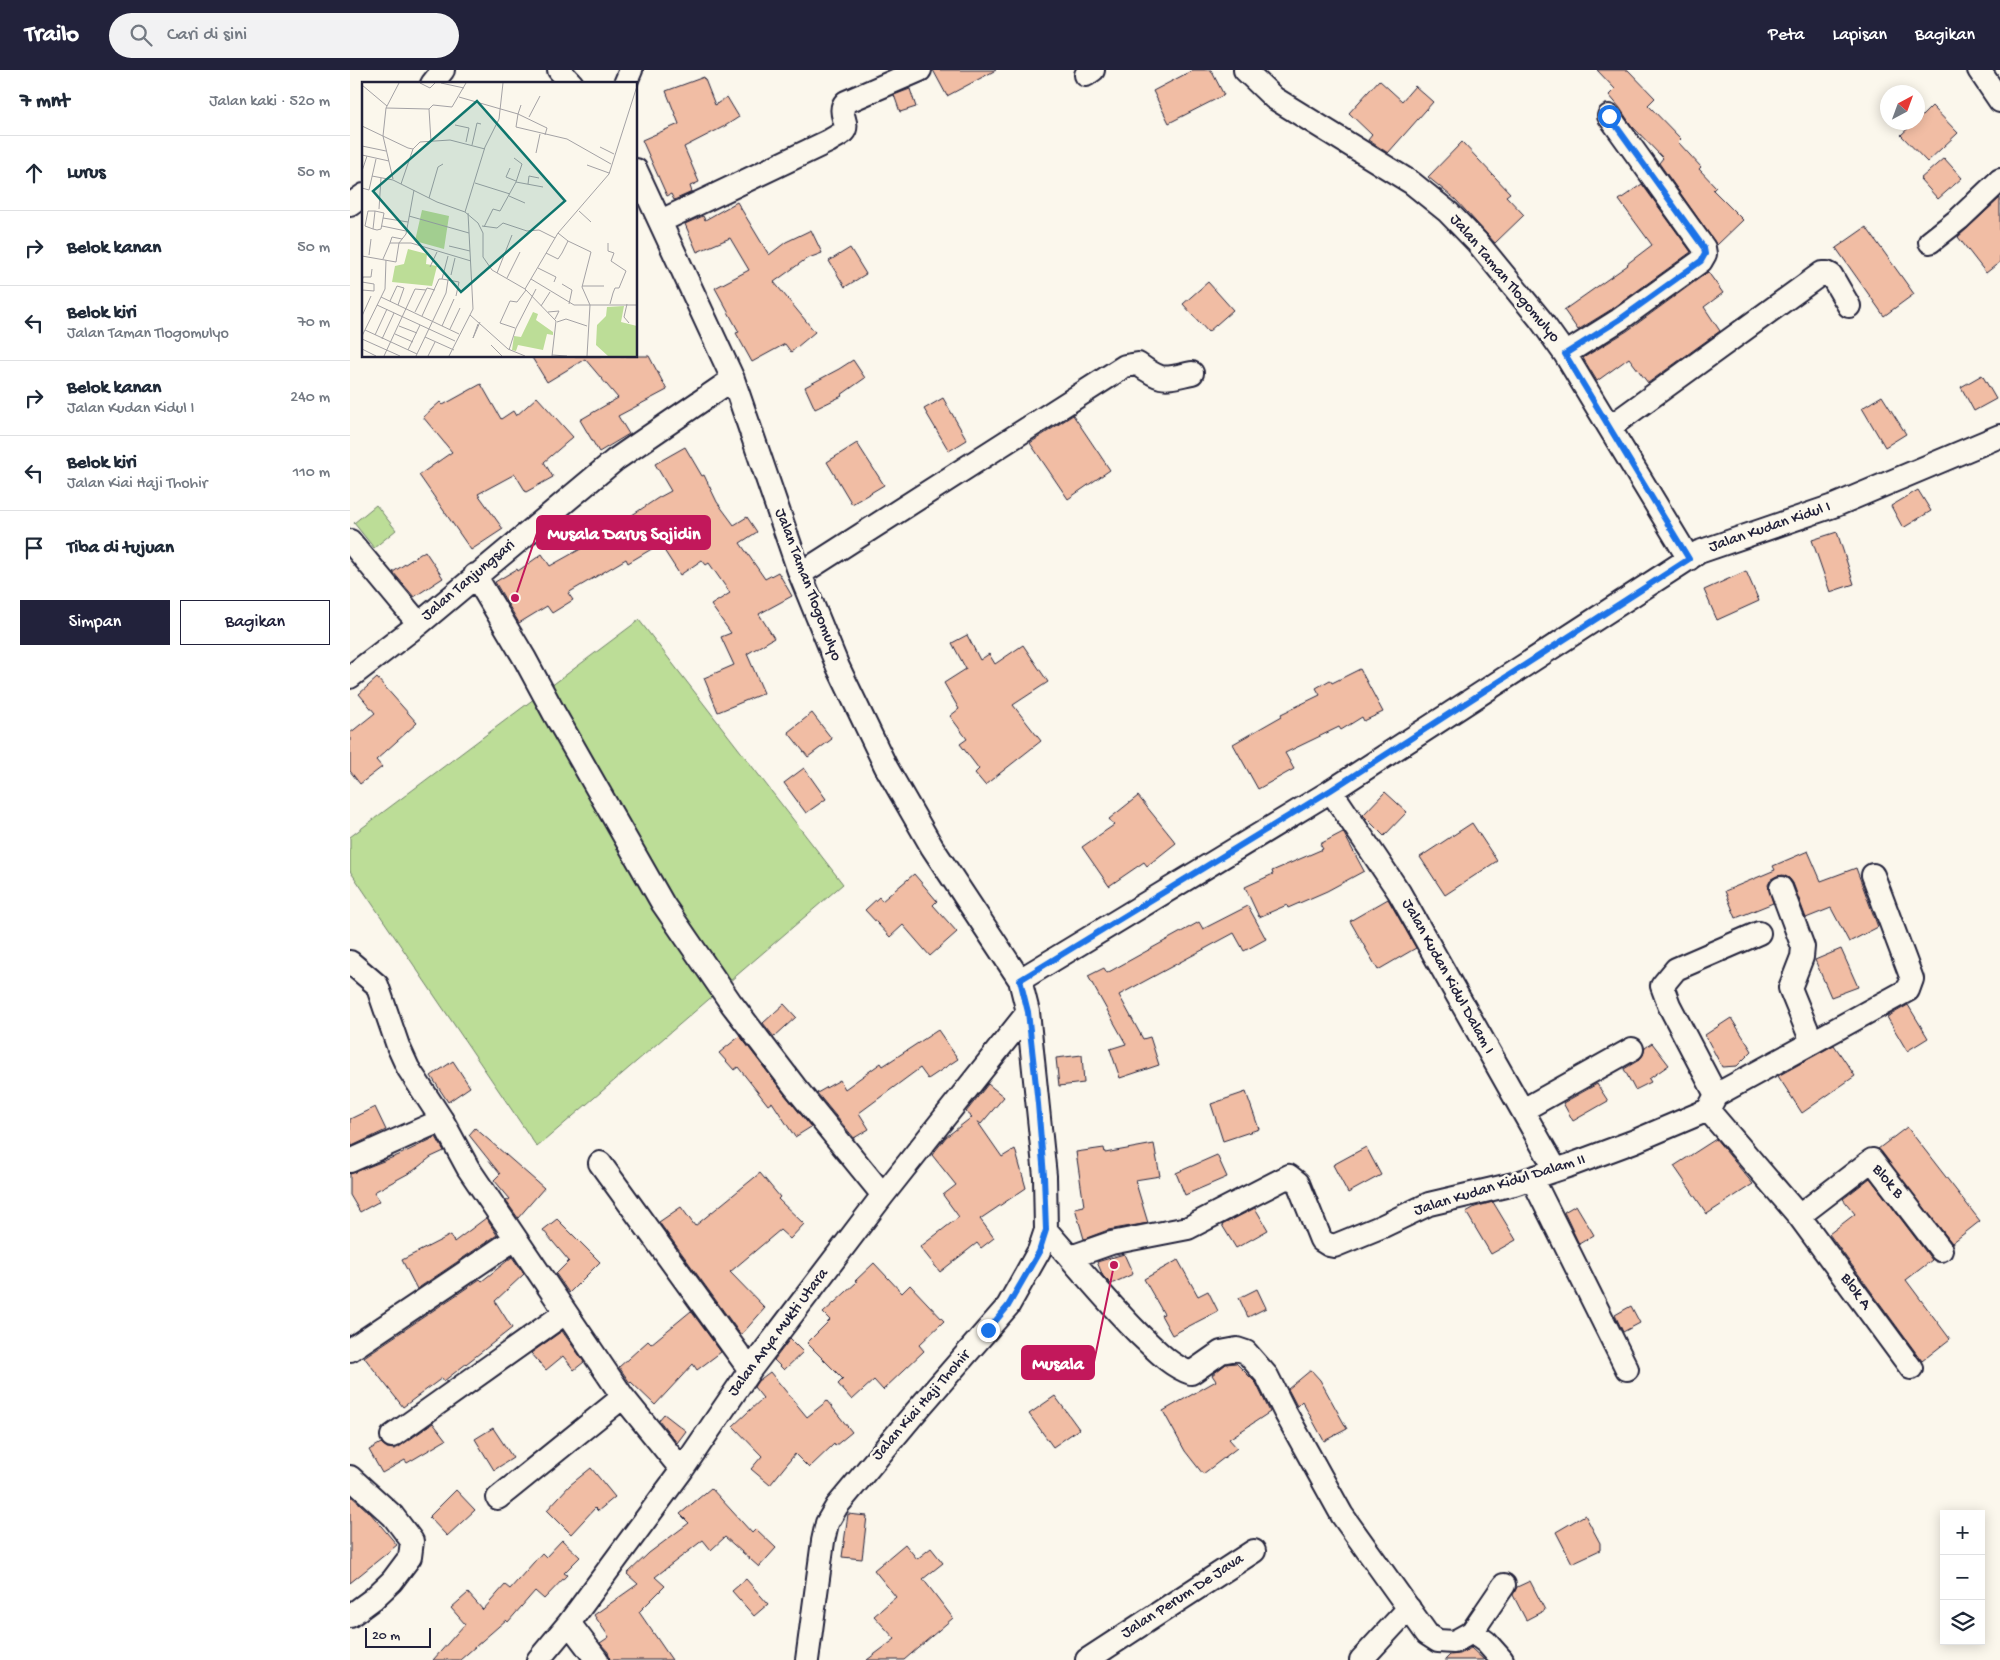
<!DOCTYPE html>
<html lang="id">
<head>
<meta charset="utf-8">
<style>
  :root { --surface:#fff; --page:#f2f2f3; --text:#1f2937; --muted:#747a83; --line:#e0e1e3; --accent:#22223b }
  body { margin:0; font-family:"Gochi Hand",sans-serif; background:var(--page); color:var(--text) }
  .controls { position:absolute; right:15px; bottom:15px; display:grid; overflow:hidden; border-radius:0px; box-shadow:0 2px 12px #0003 }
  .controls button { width:45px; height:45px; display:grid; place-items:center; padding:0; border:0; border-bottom:1px solid var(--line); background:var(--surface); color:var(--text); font:25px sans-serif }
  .compass { position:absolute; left:1530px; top:15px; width:45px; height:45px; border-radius:50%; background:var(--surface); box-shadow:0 2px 12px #0003; rotate:41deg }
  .scale { position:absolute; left:15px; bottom:12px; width:66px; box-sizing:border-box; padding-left:5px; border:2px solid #22223b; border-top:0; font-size:14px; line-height:18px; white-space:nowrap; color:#22223b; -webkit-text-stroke:4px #fbf7ec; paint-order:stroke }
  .stop { position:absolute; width:15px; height:15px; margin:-11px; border:4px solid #1a73e8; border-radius:50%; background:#fff }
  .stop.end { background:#1a73e8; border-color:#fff; box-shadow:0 1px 5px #0008 }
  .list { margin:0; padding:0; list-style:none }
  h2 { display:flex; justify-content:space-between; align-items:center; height:65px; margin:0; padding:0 20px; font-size:21px }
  h2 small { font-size:16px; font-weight:400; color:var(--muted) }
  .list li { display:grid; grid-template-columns:32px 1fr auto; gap:15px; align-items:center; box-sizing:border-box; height:75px; padding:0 20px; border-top:1px solid var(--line) }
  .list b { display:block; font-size:19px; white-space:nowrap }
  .list p { margin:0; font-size:16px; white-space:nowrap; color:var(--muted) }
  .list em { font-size:16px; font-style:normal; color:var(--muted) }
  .actions { display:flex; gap:10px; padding:15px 20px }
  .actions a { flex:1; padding:11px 0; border:1px solid var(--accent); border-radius:0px; text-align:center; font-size:18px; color:var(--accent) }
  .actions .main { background:var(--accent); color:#fff }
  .icon { flex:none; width:28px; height:28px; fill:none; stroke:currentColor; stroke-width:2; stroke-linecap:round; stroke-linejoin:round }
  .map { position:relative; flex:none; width:1650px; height:1590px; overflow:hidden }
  header { display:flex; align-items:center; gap:30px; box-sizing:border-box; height:70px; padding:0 25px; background:var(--accent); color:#fff }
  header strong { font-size:24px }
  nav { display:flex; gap:28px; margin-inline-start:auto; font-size:18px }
  .search { width:350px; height:45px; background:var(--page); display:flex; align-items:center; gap:12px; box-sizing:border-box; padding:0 18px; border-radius:28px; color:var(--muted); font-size:19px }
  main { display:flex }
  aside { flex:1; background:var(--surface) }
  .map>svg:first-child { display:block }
  .green { fill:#bcdd97; stroke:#6f8069 }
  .building { fill:#f1bda4; stroke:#22223b }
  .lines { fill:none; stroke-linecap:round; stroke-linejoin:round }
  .minor-casing { stroke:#22223b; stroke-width:26 }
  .minor { stroke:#fbf7ec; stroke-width:22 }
  .route { stroke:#1a73e8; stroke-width:6 }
  .labels { text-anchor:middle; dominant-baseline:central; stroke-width:5; stroke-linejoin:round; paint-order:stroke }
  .street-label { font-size:16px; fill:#22223b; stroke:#fbf7ec }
  .inset-road { fill:none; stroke:#a4a2a5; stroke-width:1 }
  .view { fill:#0f766e; fill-opacity:0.15; stroke:#0f766e; stroke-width:2.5 }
  .inset-edge { fill:none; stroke:#22223b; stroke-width:2.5 }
  .leader { fill:none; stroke:#c2185b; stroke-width:2 }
  .callout-dot { fill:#c2185b; stroke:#fbf7ec; stroke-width:2 }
  .callout { fill:#c2185b; stroke:#c2185b; stroke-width:2 }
  .callout-label { font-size:18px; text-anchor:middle; font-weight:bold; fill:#fff }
</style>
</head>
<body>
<header>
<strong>Trailo</strong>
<div class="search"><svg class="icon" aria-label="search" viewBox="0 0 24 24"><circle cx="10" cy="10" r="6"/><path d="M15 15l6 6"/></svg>Cari di sini</div>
<nav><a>Peta</a><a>Lapisan</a><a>Bagikan</a></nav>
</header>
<main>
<aside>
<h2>7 mnt<small>Jalan kaki · 520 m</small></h2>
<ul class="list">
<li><svg class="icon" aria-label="ahead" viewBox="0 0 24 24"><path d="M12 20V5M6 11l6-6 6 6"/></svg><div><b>Lurus</b></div><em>50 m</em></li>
<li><svg class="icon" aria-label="right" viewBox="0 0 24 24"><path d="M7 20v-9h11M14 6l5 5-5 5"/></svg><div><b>Belok kanan</b></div><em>50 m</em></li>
<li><svg class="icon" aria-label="left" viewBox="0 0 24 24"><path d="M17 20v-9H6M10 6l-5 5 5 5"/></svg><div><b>Belok kiri</b><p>Jalan Taman Tlogomulyo</p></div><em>70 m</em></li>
<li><svg class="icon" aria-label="right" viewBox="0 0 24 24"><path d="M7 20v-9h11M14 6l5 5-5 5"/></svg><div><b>Belok kanan</b><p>Jalan Kudan Kidul I</p></div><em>240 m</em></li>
<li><svg class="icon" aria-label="left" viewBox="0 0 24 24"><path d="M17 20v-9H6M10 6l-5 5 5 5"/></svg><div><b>Belok kiri</b><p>Jalan Kiai Haji Thohir</p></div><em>110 m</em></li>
<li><svg class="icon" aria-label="arrive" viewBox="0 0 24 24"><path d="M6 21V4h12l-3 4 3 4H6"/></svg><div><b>Tiba di tujuan</b></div></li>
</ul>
<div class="actions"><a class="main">Simpan</a><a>Bagikan</a></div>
</aside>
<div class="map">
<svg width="1650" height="1590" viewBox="0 0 1650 1590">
  <rect width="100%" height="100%" fill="#fbf7ec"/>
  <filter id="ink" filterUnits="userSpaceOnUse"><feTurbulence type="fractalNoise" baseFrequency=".02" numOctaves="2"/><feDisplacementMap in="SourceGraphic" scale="10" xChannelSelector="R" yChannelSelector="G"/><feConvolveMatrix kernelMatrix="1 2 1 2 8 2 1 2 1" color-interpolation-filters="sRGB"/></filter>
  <g filter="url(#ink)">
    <path class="green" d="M26 435 46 460 24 478 4 453Z
      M289 550 493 814 187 1077 0 801V767Z"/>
    <path class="building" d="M583 0H646L597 26Z
      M843 0H861L874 25 819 53 803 21Z
      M1247 0H1278L1305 28 1298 35 1331 69 1328 72 1351 97 1349 99 1366 117 1363 120 1393 150 1367 175 1309 93 1313 88 1281 55 1270 38 1259 25 1265 19Z
      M354 7 365 35 377 27 389 47 375 56 334 77 349 112 340 116 342 122 324 130 321 124 317 126 292 70 329 54 316 21Z
      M1029 10 1052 31 1065 16 1083 32 1038 83 1018 70 1022 65 999 43Z
      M560 19 566 37 550 42 544 25Z
      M1582 36 1608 63 1577 92 1551 65 1565 52H1568V50Z
      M1112 72 1160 123 1156 126 1174 145 1145 173 1106 130 1078 107Z
      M1594 88 1612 108 1588 129 1570 109Z
      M1292 114 1341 182 1262 239 1228 260 1214 240 1278 195 1277 194 1302 175 1269 130Z
      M1650 128V192L1636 203 1608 167Z
      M387 132 419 185 436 172 461 160 472 183 456 189 424 212 465 262 441 282 435 274 402 292 386 263 389 262 365 218 399 200 380 168 347 182 335 154 353 146 355 150Z
      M1516 157 1564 224 1534 246 1486 178Z
      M500 178 516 204 495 217 479 191Z
      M1358 202 1373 223 1354 237 1370 261 1298 313 1279 288 1247 311 1233 288 1277 261Z
      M858 212 883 240 858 262 833 234Z
      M181 286H299L317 320 268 346 279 364 249 382 230 350 268 328 235 289 197 312Z
      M503 290 515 308 491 325 492 326 465 339 455 317 489 299Z
      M1632 305 1646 329 1624 341 1611 317Z
      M131 314 151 349 163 341 166 346 187 327 223 367 194 392 203 407 176 422 165 404 128 424 153 459 121 480 69 405 102 382 73 347 90 332 93 335Z
      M1532 326 1556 364 1535 377 1512 338Z
      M593 328 617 370 599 381 574 339Z
      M723 345 760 400 718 429 680 373Z
      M507 373 534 415 502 434 477 392Z
      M335 377 352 406 354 405 367 432 384 455 397 447 407 462 390 473 415 509 428 502 442 526 409 544 424 568 397 584 414 623 368 642 354 608 384 595 371 567 381 563 361 535 380 523 359 493 356 495 352 490 330 505 310 474 278 493 276 489 218 523 223 530 202 543 197 536 169 553 145 512 167 499 168 501 192 484 200 496 261 462 257 456 272 448 273 451 308 428 321 421 305 394Z
      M1568 420 1581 441 1553 458 1541 436Z
      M1487 462 1504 514 1480 522 1462 470Z
      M75 481 93 508 64 527 43 502Z
      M1396 501 1409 531 1367 550 1354 520Z
      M617 565 630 590 639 584 645 594 673 575 698 612 663 635 691 671 635 715 625 703 629 699 610 674 617 669 600 646 609 639 594 613 616 599 602 573Z
      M1010 599 1033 642 1014 651 1012 647 991 660 989 657 935 683 944 699 908 719 883 674 932 646 931 644 970 625 966 618 980 610 982 613Z
      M27 608 67 653 26 690 32 697 10 714 0 701V663L25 643 9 624Z
      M462 643 482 669 458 687 438 662Z
      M454 698 476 729 456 743 434 713Z
      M1035 722 1057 742 1034 766 1013 745Z
      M788 726 826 773 797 796 794 792 759 816 732 777 764 755 759 749Z
      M1122 753 1147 791 1095 825 1070 787Z
      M993 762 1014 801 977 821 938 838 937 835 909 847 895 817 923 804 922 801 973 779 970 774Z
      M1458 781 1471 811 1506 798 1528 857 1499 872 1481 838 1456 848 1443 813 1439 808 1433 805 1427 806 1421 809 1418 815 1423 833 1386 848 1375 821 1425 800 1423 796Z
      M564 804 587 831 583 835 607 862 580 886 553 855 540 867 515 840 529 827 532 831Z
      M1038 829 1066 878 1028 900 1000 851Z
      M898 836 916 869 894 881 884 863 769 925 793 969 800 967 809 995 770 1008 760 979 776 974 738 906 754 898 757 903 849 852 853 859Z
      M1491 879 1508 917 1481 927 1465 890Z
      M434 934 446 947 424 967 413 953Z
      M1558 935 1578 968 1557 981 1537 947Z
      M1381 948 1402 981 1387 996 1372 997 1355 965Z
      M588 960 608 989 578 1009 570 998 509 1043 519 1059 504 1068 467 1023 490 1010 495 1019 531 993 533 996Z
      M390 966 435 1025 461 1057 445 1067 422 1032 418 1035 388 997 384 1000 369 983Z
      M1302 973 1319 995 1299 1009 1301 1012 1285 1020 1274 999 1289 990 1293 985 1295 978Z
      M1484 975 1505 1006 1452 1043 1428 1006Z
      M732 985 734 1013 709 1016 706 988Z
      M103 991 120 1017 98 1032 81 1006Z
      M638 1014 654 1027 631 1054 627 1051 652 1087 665 1079 676 1118 630 1149 644 1168 631 1178 627 1173 590 1202 570 1177 609 1147 593 1125 606 1115 582 1085 596 1067 622 1047 616 1042Z
      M1247 1014 1258 1031 1223 1051 1213 1033Z
      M896 1022 909 1059 873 1071 861 1034Z
      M25 1037 36 1060 2 1076 0 1070V1049Z
      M1557 1057 1630 1151 1602 1173 1528 1079Z
      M125 1058 194 1118 168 1148 156 1131 160 1129 144 1110 150 1104 119 1065Z
      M86 1067 94 1081 81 1087 63 1101 24 1122 30 1131 10 1142 0 1125V1104L49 1085Z
      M1366 1069 1403 1114 1357 1144 1324 1096Z
      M804 1074 810 1106 785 1110 798 1153 758 1160 734 1169 725 1138 734 1136 726 1082 754 1078 755 1083Z
      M1016 1077 1031 1105 998 1123 983 1095Z
      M867 1085 877 1107 835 1125 826 1103Z
      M410 1103 430 1127 428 1129 454 1154 440 1169 430 1160 380 1202 415 1238 391 1265 309 1152 331 1137 345 1156Z
      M1520 1108 1582 1190 1556 1210 1600 1269 1572 1291 1479 1164 1505 1144 1493 1129Z
      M1143 1132 1166 1170 1141 1184 1116 1142 1125 1137Z
      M1226 1135 1244 1165 1229 1174 1214 1142Z
      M905 1138 918 1160 886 1178 872 1155Z
      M136 1148 147 1165 67 1219 52 1190 101 1165 104 1172Z
      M207 1149 250 1192 219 1223 206 1204 219 1191 193 1160Z
      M774 1184 783 1204 761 1214 753 1206 747 1192Z
      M162 1187 174 1204 145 1231 162 1258 94 1311 92 1308 53 1337 14 1287 130 1209 132 1211Z
      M828 1190 848 1226 858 1221 868 1241 822 1265 811 1245 814 1244 794 1209Z
      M524 1193 552 1223 560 1215 594 1251 569 1275 574 1281 533 1320 524 1310 502 1330 488 1314 493 1309 457 1273 480 1250 473 1243 507 1212 505 1211Z
      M907 1219 916 1238 898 1247 889 1228Z
      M1281 1236 1290 1253 1273 1262 1265 1245Z
      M341 1241 371 1282 347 1300 343 1294 305 1335 281 1312 280 1313 269 1297 298 1271 301 1274Z
      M212 1261 234 1292 224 1300 213 1286 196 1300 181 1283Z
      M440 1269 453 1282 434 1300 424 1290Z
      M886 1293 906 1313 920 1342 879 1369 887 1378 853 1404 835 1381 813 1341 866 1311 862 1305 876 1294Z
      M961 1300 970 1310 997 1359 974 1371 952 1331 947 1336 938 1319Z
      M420 1302 457 1347 477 1331 502 1362 485 1376 484 1374 459 1398 445 1384 420 1415 401 1399 412 1386 383 1356 413 1328 404 1317 408 1311Z
      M705 1326 729 1359 703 1377 679 1344Z
      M314 1344 336 1361 327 1373 309 1350Z
      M83 1353 96 1370 57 1393 55 1390 32 1403 19 1380 31 1373 37 1378 44 1379 49 1377Z
      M143 1358 163 1388 144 1400 125 1369Z
      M241 1398 265 1427 248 1441 245 1438 221 1464 197 1440 220 1415Z
      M361 1418 402 1463 406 1459 426 1478 409 1497 375 1467 361 1480 353 1470 305 1507 315 1516 289 1542 322 1590H260L258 1582 250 1573 259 1567 244 1545 288 1514 277 1504 299 1483 339 1453 330 1444Z
      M106 1420 125 1440 97 1466 79 1447Z
      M0 1425 21 1444 47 1475 0 1513Z
      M498 1444 517 1446 512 1489 492 1487Z
      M1235 1445 1250 1473V1480L1222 1493 1206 1462Z
      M212 1470 230 1487 214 1503 217 1505 194 1529 185 1521 158 1552 156 1550 110 1590H83L115 1554 101 1538 118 1523 133 1540 155 1515 160 1519 192 1483 196 1487Z
      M555 1474 567 1489 581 1478 593 1493 573 1509 603 1548 554 1590H517L545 1569 524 1546 546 1527 524 1500Z
      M396 1509 418 1534 404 1546 382 1521Z
      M1180 1511 1195 1540 1176 1550 1163 1525 1167 1517Z
      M1121 1578 1134 1590H1095L1100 1585 1110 1584Z"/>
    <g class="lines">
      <defs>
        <path id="minor" d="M209 0 222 14
          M895 0 924 28 1062 113 1098 142 1127 172 1190 249 1215 284 1339 489
          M1629 0 1650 31
          M736 5 743 0
          M82 14 93 0
          M275 14 281 0
          M286 100 383 309 450 504 488 597 536 697 582 777 670 910 678 942 695 1106 696 1160 689 1181 658 1236 563 1345 487 1436 477 1453 473 1471 457 1590
          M0 135 14 125
          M311 151 479 71C483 68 489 66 493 62 501 54 486 42 496 32L570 0
          M1580 172 1609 149 1650 110
          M1215 284 1269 250 1351 191 1355 184 1354 178 1259 46
          M1260 357 1472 203H1477L1481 205 1499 236
          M0 471 69 554
          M450 504 775 296 788 294C813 312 813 309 842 303
          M125 505 175 589 204 643 313 834 381 933 445 1017 533 1125
          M0 607 69 554 265 390 383 309
          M981 721 1049 822 1206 1100
          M1431 818 1453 877 1452 887 1440 918 1462 972
          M0 892 27 915 48 976 58 998 92 1050 118 1098 273 1327 332 1400
          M670 910 981 721 1349 482 1486 435 1650 366
          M1366 1025 1319 935 1312 916 1326 899 1409 863
          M1173 1040 1282 979
          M1358 1040 1449 1146 1561 1298
          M0 1091 92 1050
          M250 1093 400 1300
          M1182 1108 1277 1299
          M1449 1146 1522 1090 1591 1180
          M696 1160C727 1195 756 1231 789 1264 805 1279 820 1296 841 1303L871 1282 887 1279 896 1282 917 1306 935 1342 992 1445 1077 1564 1088 1571 1104 1572 1122 1562 1136 1572 1152 1590
          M721 1187 761 1173 838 1158 939 1106 948 1113 971 1170 979 1175 984 1176 1033 1156 1079 1134 1164 1114 1218 1096 1285 1071 1358 1040 1366 1025 1558 920 1562 909 1523 805
          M0 1280 165 1169
          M42 1366 215 1243
          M0 1407 43 1446 62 1471 60 1487 42 1511 23 1529 0 1546
          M148 1428 273 1327
          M219 1553 247 1590
          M1122 1562 1154 1515
          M188 1590 219 1553 332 1400 400 1300 533 1125 678 942
          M737 1590 904 1481
          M1011 1590 1059 1538"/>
      </defs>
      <use href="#minor" class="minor-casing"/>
      <use href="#minor" class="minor"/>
    </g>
  </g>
  <g class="lines" filter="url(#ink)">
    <path class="route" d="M638 1260 658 1236 689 1182 696 1160 694 1106 688 1034 678 942 670 910 981 720 1339 489 1215 284 1269 250 1351 191 1355 184 1354 178 1259 46"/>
  </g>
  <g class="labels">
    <g class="street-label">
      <text transform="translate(1154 209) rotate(50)">Jalan Taman Tlogomulyo</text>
      <text transform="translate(1420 458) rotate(-19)">Jalan Kudan Kidul I</text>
      <text transform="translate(119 511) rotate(-40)">Jalan Tanjungsari</text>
      <text transform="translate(457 515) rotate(69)">Jalan Taman Tlogomulyo</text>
      <text transform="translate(1097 907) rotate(61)">Jalan Kudan Kidul Dalam I</text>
      <text transform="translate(1537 1112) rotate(50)">Blok B</text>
      <text transform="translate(1150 1116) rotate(-17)">Jalan Kudan Kidul Dalam II</text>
      <text transform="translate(1505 1222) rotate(54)">Blok A</text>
      <text transform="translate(429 1263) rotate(-53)">Jalan Arya Mukti Utara</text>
      <text transform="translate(572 1336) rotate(-49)">Jalan Kiai Haji Thohir</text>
      <text transform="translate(833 1527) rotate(-33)">Jalan Perum De Java</text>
    </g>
  </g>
  <g transform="translate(12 12)">
    <rect width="275" height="275" fill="#fbf7ec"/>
    <path d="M60 128 87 134 82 167 53 159ZM46 167 65 172 64 182 75 184 70 204 30 200 33 184 42 182ZM262 224 259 240 275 244V274H246L234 263 235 243 244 234 245 225ZM171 230 176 232 174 238 191 250V253L185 252 181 268 156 263 154 269 150 268 152 254 159 255Z" fill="#bcdd97"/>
    <path class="inset-road" d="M58 1 68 6 73 1M79 1 102 6M0 3 25 24M97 15 156 32 154 45 205 57 249 82M159 23 156 32 185 46 183 53M24 26 67 27 71 23 90 25 104 1M67 27 69 60M167 35 178 14M93 43 107 46 104 60M0 44 46 66 51 67 58 60 88 58 123 67M110 63 115 41 119 42M0 64 24 69M238 65 252 72M174 71 178 52M0 73 27 79M225 83 247 91M148 86 144 95 154 99M0 89 5 74M10 94 31 98 75 120 103 130 116 141 121 151V175L130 188 163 207 194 239 190 274M31 97 21 54 24 26 37 1M154 100 181 105M113 101 148 112M39 102 51 67M166 102 167 94 177 96M0 106 7 108 14 77M147 114 163 121M67 116 76 85 81 82M17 127 19 96M217 129 229 140M103 130 123 65 137 37 141 1M47 134 107 151M21 136 46 140M20 144 44 149M120 144 135 146 141 141 165 149 177 148 193 156M122 145 131 127 138 129 154 100 160 82 152 76M11 147 3 144 6 129H13L11 147 15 148 19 147 22 131 13 129M206 159 229 170 220 205 228 223 225 274M28 161 30 155 40 157M246 161V169L252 171 249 179 264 189 257 206H253L251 211 248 222M87 164 108 169M184 171 196 177 200 171 206 159 196 151M7 173 9 157M0 174 34 180 37 161H49L109 179M21 177 28 161H37L44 152 52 108M68 185 75 170M176 186 194 195 192 200M135 191 150 153M89 193 93 176M145 196 158 170M169 197 212 223H275M86 198 97 200 94 214M0 200 1 195H9L10 187M200 202 210 208 207 222M220 204H242M163 207 196 151 247 92 275 4M0 208 12 209V202L0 200M19 215 97 252M28 219 35 204 42 206 36 223M265 222 262 235 267 241M15 223 93 259M179 224 188 210M53 230 65 206 73 208M186 230 197 229 193 237M108 233 146 267 163 274M0 234 9 214M60 234 77 197H80L86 174M195 240 204 237 225 244M116 242 111 256 118 240M37 244 55 251M80 244 92 217M153 246 138 241 148 219 155 220 164 208M88 247 98 226M3 248 55 272M33 252 51 260M13 253 25 227M0 254 23 207 24 178M63 255 92 268M0 257 38 274M20 257 32 231M129 263 140 274M0 267 14 274M46 268 58 243M147 268 154 246 174 207M190 273 205 274M22 274 53 207 64 208M54 274 84 211 86 198 80 197M66 274 73 260M87 274 111 227 106 131"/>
    <path class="view" d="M115 19 203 119 99 210 11 109Z"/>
    <rect width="275" height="275" class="inset-edge"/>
  </g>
  <path class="leader" d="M165 528L187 463M764 1195L744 1292"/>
  <g class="callout-dot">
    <circle cx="165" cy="528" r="5"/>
    <circle cx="764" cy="1195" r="5"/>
  </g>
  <g class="callout">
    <rect x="187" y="446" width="173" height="33" rx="5"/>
    <rect x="672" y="1276" width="72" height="33" rx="5"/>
  </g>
  <g class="callout-label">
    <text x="274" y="469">Musala Darus Sojidin</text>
    <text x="708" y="1299">Musala</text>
  </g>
</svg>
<div class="controls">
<button>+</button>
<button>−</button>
<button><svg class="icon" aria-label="layers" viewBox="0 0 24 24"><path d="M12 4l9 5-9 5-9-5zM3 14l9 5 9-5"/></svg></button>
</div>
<svg class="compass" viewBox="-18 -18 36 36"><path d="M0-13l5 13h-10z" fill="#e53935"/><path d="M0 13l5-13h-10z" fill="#747a83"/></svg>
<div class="scale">20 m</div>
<div class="stop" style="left:1259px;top:46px"></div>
<div class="stop end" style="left:638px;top:1260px"></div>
</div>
</main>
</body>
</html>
